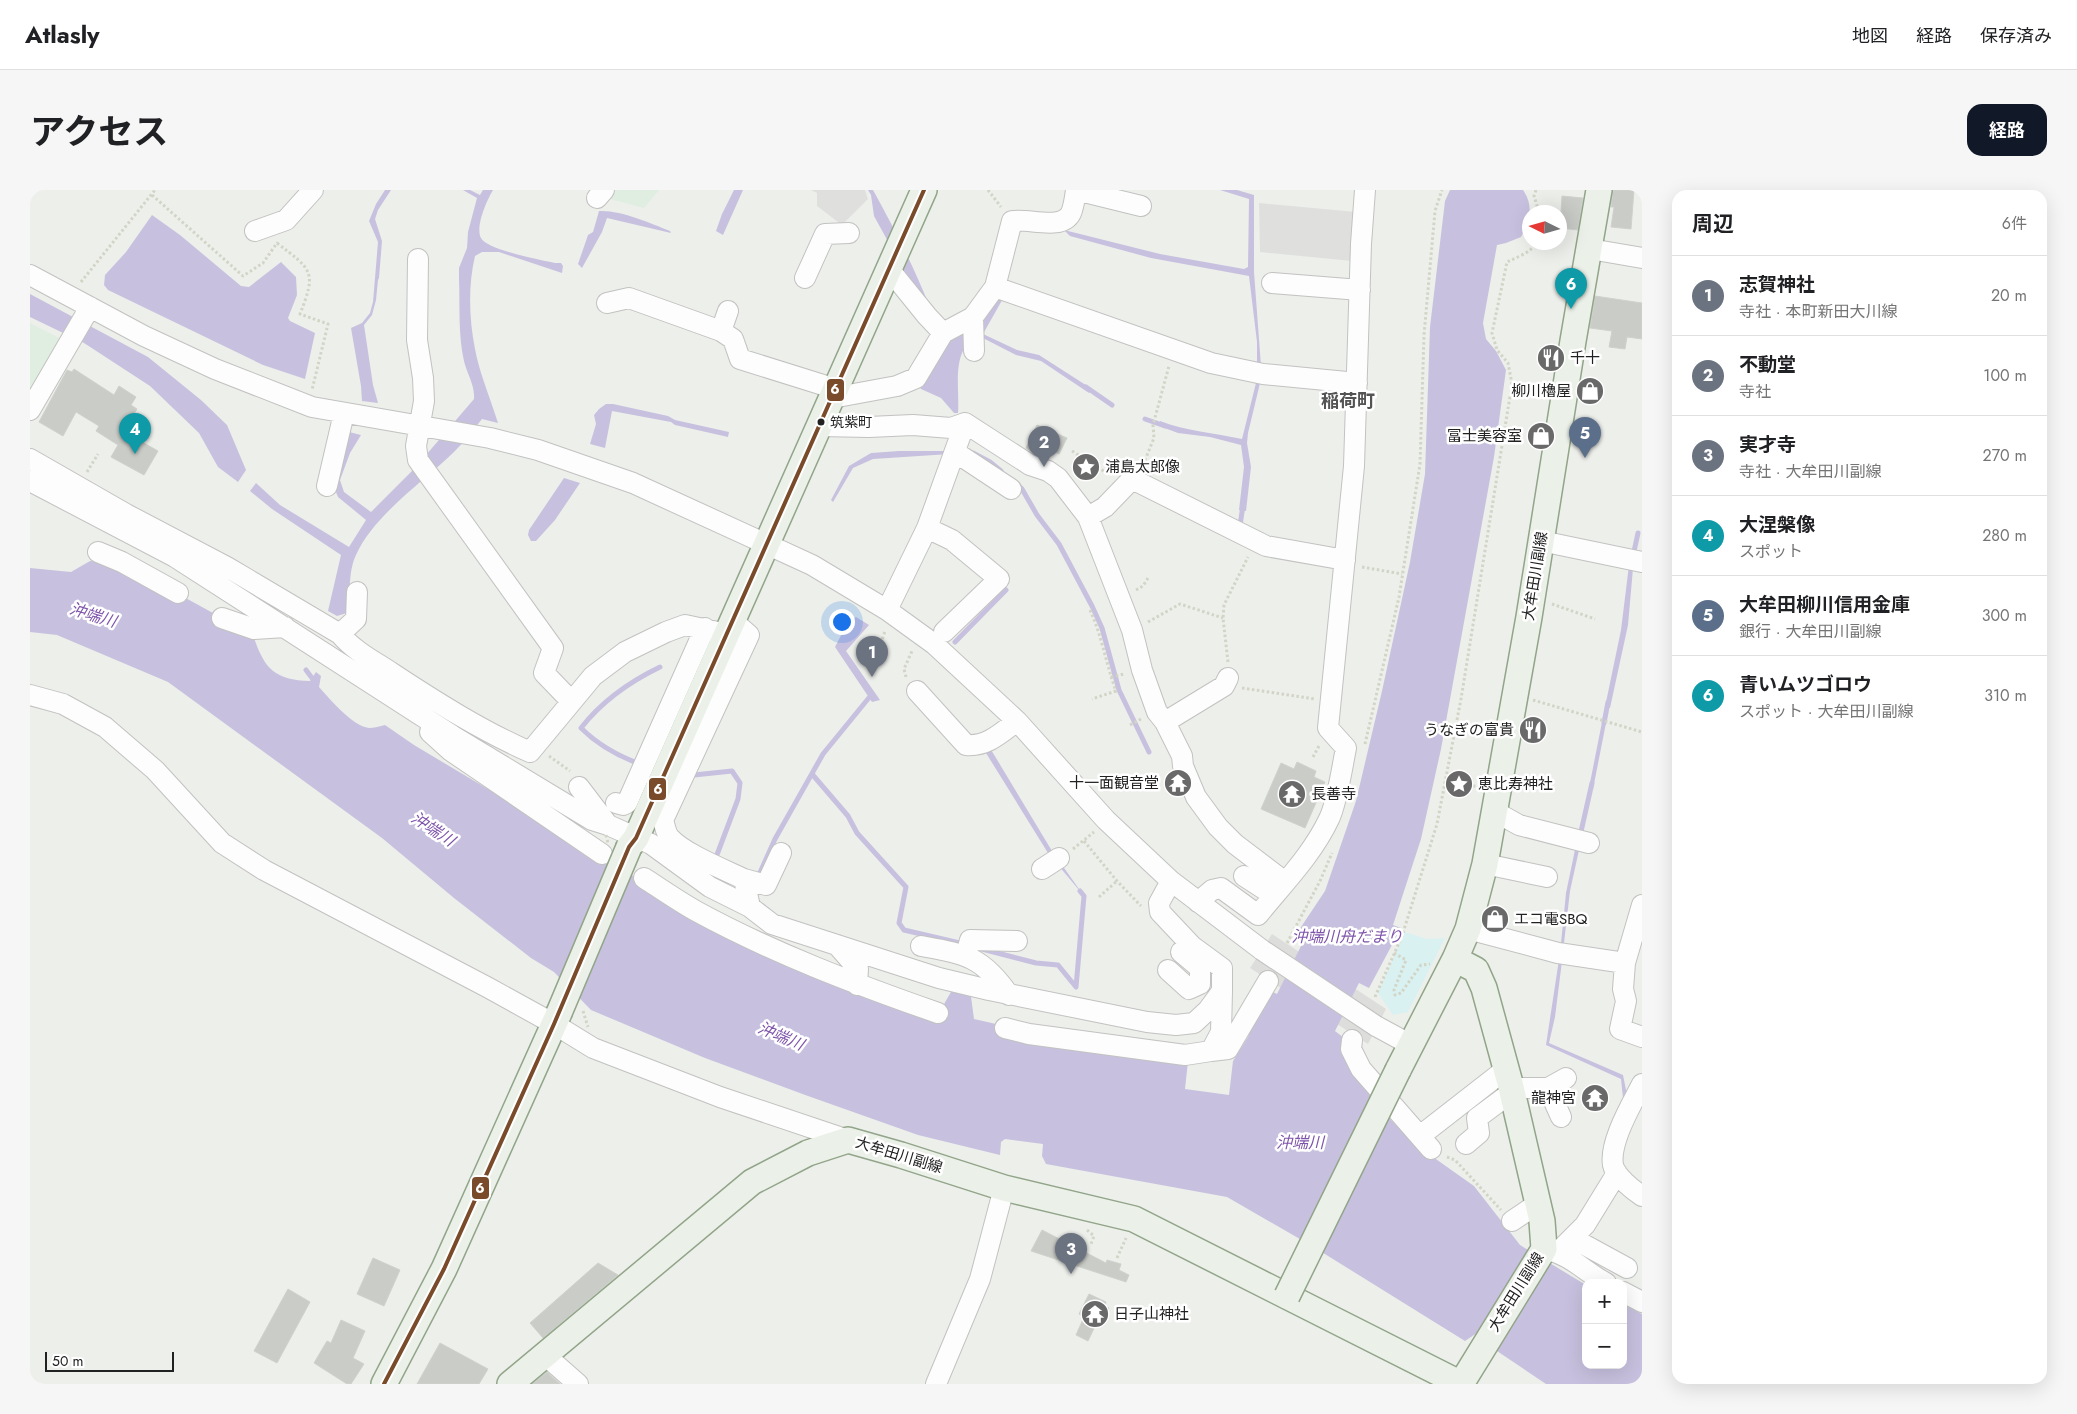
<!DOCTYPE html>
<html lang="ja">
<head>
<meta charset="utf-8">
<style>
  :root { --surface:#fff; --page:#f6f6f6; --text:#202124; --muted:#757577; --line:#e0e0e0; --accent:#111827 }
  body { margin:0; font-family:Jost,"Noto Sans JP",sans-serif; background:var(--page); color:var(--text) }
  .controls { position:absolute; right:15px; bottom:15px; display:grid; overflow:hidden; border-radius:10px; box-shadow:0 5px 20px #0002 }
  .controls button { width:45px; height:45px; display:grid; place-items:center; padding:0; border:0; border-bottom:1px solid var(--line); background:var(--surface); color:var(--text); font:25px sans-serif }
  .compass { position:absolute; left:1492px; top:15px; width:45px; height:45px; border-radius:50%; background:var(--surface); box-shadow:0 5px 20px #0002; rotate:275deg }
  .scale { position:absolute; left:15px; bottom:12px; width:129px; box-sizing:border-box; padding-left:5px; border:2px solid #212121; border-top:0; font-size:14px; line-height:18px; white-space:nowrap; color:#212121; -webkit-text-stroke:4px #fff; paint-order:stroke }
  .you { position:absolute; left:811px; top:431px; width:18px; height:18px; margin:-12px; border:4px solid #fff; border-radius:50%; background:#1a73e8; box-shadow:0 0 0 8px #1a73e833 }
  .badge { display:grid; place-items:center; width:32px; height:32px; border-radius:50%; background:var(--accent); color:#fff; font-size:16px; font-weight:700 }
  .pin { position:absolute; translate:-50% -41px; filter:drop-shadow(0 1px 2px #0008) }
  .pin::after { content:''; position:absolute; top:26px; width:18px; height:15px; background:inherit; clip-path:polygon(0 0,100% 0,50% 100%) }
  .list { margin:0; padding:0; list-style:none }
  h2 { display:flex; justify-content:space-between; align-items:center; height:65px; margin:0; padding:0 20px; font-size:21px }
  h2 small { font-size:16px; font-weight:400; color:var(--muted) }
  .list li { display:grid; grid-template-columns:32px 1fr auto; gap:15px; align-items:center; box-sizing:border-box; height:80px; padding:0 20px; border-top:1px solid var(--line) }
  .list b { display:block; font-size:19px; white-space:nowrap }
  .list p { margin:0; font-size:16px; white-space:nowrap; color:var(--muted) }
  .list em { font-size:16px; font-style:normal; color:var(--muted) }
  .map { position:relative; flex:none; width:1612px; height:1194px; overflow:hidden; border-radius:15px }
  header { display:flex; align-items:center; gap:30px; box-sizing:border-box; height:70px; padding:0 25px; background:var(--surface); border-bottom:1px solid var(--line) }
  header strong { font-size:24px }
  nav { display:flex; gap:28px; margin-inline-start:auto; font-size:18px }
  .intro { display:flex; align-items:center; justify-content:space-between; box-sizing:border-box; height:120px; padding:0 30px }
  h1 { margin:0; font-size:35px }
  .button { padding:12px 22px; border-radius:15px; background:var(--accent); color:#fff; font-size:18px; font-weight:700 }
  main { display:flex; gap:30px; padding:0 30px }
  aside { flex:1; background:var(--surface); border-radius:15px; box-shadow:0 5px 20px #0002 }
  .map>svg:first-child { display:block }
  .residential { fill:#dddedc }
  .farmland { fill:#e0eee1 }
  .park { fill:#daf1f1 }
  .parking { fill:#dfe0de }
  .water { fill:#c7c1df }
  .lines { fill:none; stroke-linecap:round; stroke-linejoin:round }
  .stream { stroke:#c7c1df; stroke-width:5 }
  .building { fill:#caccc8; stroke:#cfd2cc }
  .minor-casing { stroke:#c2c2c1; stroke-width:22 }
  .major-casing { stroke:#92a489; stroke-width:28 }
  .path { stroke:#d2d4c6; stroke-width:3; stroke-dasharray:2.5 2.5; stroke-linecap:butt }
  .minor { stroke:#fcfdfc; stroke-width:20 }
  .major { stroke:#ebf1e8; stroke-width:25 }
  .minor-bridge-casing { stroke:#c2c2c1; stroke-width:22; stroke-linecap:butt }
  .major-bridge-casing { stroke:#92a489; stroke-width:28; stroke-linecap:butt }
  .path-bridge { stroke:#d2d4c6; stroke-width:3; stroke-dasharray:2.5 2.5; stroke-linecap:butt }
  .minor-bridge { stroke:#fcfdfc; stroke-width:20 }
  .major-bridge { stroke:#ebf1e8; stroke-width:25 }
  .bus-1-casing { stroke:#fff; stroke-width:8 }
  .bus-1 { stroke:#7a4b2a; stroke-width:4 }
  .bus-dot { fill:#212121; stroke:#fff; stroke-width:2 }
  .labels { text-anchor:middle; dominant-baseline:central; stroke-width:5; stroke-linejoin:round; paint-order:stroke }
  .bus-label { font-size:14px; fill:#212121; stroke:#fff; text-anchor:start }
  .poi-label { font-size:15px; fill:#212121; stroke:#fff; text-anchor:start }
  .street-label { font-size:15px; fill:#212121; stroke:#fff }
  .water-label { font-size:16px; font-style:italic; fill:#7e54ab; stroke:#fff }
  .quarter-label { font-size:18px; font-weight:bold; fill:#545454; stroke:#fff }
  .line-badge { stroke:#fff; stroke-width:2 }
  .badge-label { font-size:14px; text-anchor:middle; font-weight:bold; fill:#fff }
</style>
</head>
<body>
<header>
<strong>Atlasly</strong>
<nav><a>地図</a><a>経路</a><a>保存済み</a></nav>
</header>
<div class="intro"><h1>アクセス</h1><a class="button">経路</a></div>
<main>
<div class="map">
<svg width="1612" height="1194" viewBox="0 0 1612 1194">
  <rect width="100%" height="100%" fill="#edefeb"/>
  <path class="residential" d="M1242 744 1356 819 1338 854 1220 778Z"/>
  <path class="farmland" d="M584 0H629L614 18 576 8Z
    M0 133 35 151 0 207Z"/>
  <path class="park" d="M1375 742 1397 749 1415 748 1378 822 1363 825 1348 803Z"/>
  <path class="parking" d="M781 0H835L838 9 812 35 787 16V3Z
    M1229 13 1326 22 1322 71 1230 62Z"/>
  <path class="water" d="M355 0H361L348 20 345 29 352 51 349 88 348 90 346 110 342 125 334 135 343 195 348 213 332 211 331 196 321 138 332 133 340 123 343 112 348 52 339 31 346 14Z
    M433 0H440L450 5 453 0H463C457 10 445 37 451 48 457 60 511 70 525 73H531L533 76 532 83 469 62H452L445 66C438 95 439 129 445 159 449 182 461 210 468 233L452 229C443 240 434 252 424 262 393 292 344 325 326 365 318 382 320 403 320 422L307 426 298 421 311 365 242 319 220 301 226 293 250 315 319 357 336 330 308 307 304 297 319 242 331 245 320 263 310 290 314 302 341 322 384 279 444 209C445 195 437 184 434 171 428 145 430 115 429 88V78L437 58 438 42 447 8Z
    M704 0H713L693 45 686 41 692 24Z
    M838 0H843C864 38 883 75 899 115L877 86 844 26 841 5Z
    M1190 0H1207L1224 5V82L1231 176H1227V152L1219 86 1121 68 1040 46 1034 40 1130 64 1214 79 1218 77 1219 9Z
    M1420 0H1493C1504 15 1500 32 1491 47L1476 53 1467 55 1453 133 1456 149 1466 161 1476 180 1464 267 1411 559 1391 649 1363 735 1371 738 1339 798 1329 793 1305 841 1314 848 1351 920 1386 955 1444 996 1490 1055 1556 1095V1175H1593V1114L1612 1124V1194H1516L1467 1161 1456 1146 1447 1143 1435 1151 1282 1056 1197 1007 1016 974 1012 966 1013 954 975 949 971 952 970 965 888 945 778 906 675 868 561 820 524 782 501 768 424 708 352 648 138 492 27 445 0 442V378L41 382 60 371 73 372 121 389 223 445C234 478 244 490 280 491L286 482 291 486 289 497C300 509 322 536 339 538 344 538 350 536 355 535L384 555 625 699 910 821 925 795 940 799 944 829 988 839 1159 862 1155 899 1199 905 1203 871 1218 847 1237 799 1247 804 1273 752 1265 746 1295 701 1326 611 1352 501 1380 372 1395 284 1400 137 1415 11Z
    M569 21C591 20 620 33 640 41L641 43 577 28 572 42 552 78 548 74 558 45 563 42Z
    M122 25 150 45 211 96 219 97 251 72 266 87 267 105 258 128 260 131 285 143 275 189 233 175 78 100 74 95 75 85 96 62Z
    M0 104 118 167 171 210 197 235 216 280 208 292 188 277 169 243 120 196 54 153 0 127Z
    M975 105 953 144 987 160 1009 165 1062 199 1059 203 1011 171 986 165 949 146C920 158 930 197 928 223H924L911 208 891 199 888 193 914 150 965 106Z
    M1227 189H1231L1218 243 1217 253 1221 277 1216 321 1209 320 1214 277 1211 255 1180 247 1148 243 1129 236 1130 231C1156 241 1184 243 1212 249Z
    M576 214H583L638 226 645 230 699 242 698 247 645 235 641 232 582 221 575 258 560 254 566 234 564 225 569 219Z
    M869 261H916L920 264 843 269 823 278 803 312 801 310 819 276 841 263Z
    M534 288 550 293 525 330 506 351H501L498 345 499 340Z
    M1600 367H1604L1598 435 1580 518 1575 517 1591 440Z
    M826 427 839 435 816 461 850 510 842 512 805 457 818 432Z
    M1573 527 1577 528 1563 599 1559 598Z
    M960 558 1022 661 1054 706 1018 663 956 563Z
    M1547 650 1551 651 1540 701 1534 753H1531L1536 703Z
    M1530 763H1533L1525 827 1519 853 1593 885 1597 905 1596 916 1593 908 1591 889 1516 855Z"/>
  <g class="lines">
    <path class="stream" d="M1056 197 1082 215
      M1115 229 1135 236
      M943 263 960 272 971 281
      M985 293 992 299 1007 325 1029 354 1062 416 1072 438 1089 500 1119 562
      M1212 337 1210 336 1213 315
      M1603 366 1608 343
      M925 452 976 400
      M276 480 285 492
      M1574 533 1578 512
      M610 574C588 566 567 554 551 538 572 511 599 492 630 477
      M782 584 818 626 827 643 876 697 869 733 874 740 934 754
      M664 585 702 581 710 593 708 609 685 670
      M1550 646 1562 593
      M728 687 745 649 793 564 842 504
      M952 759 1006 773 1028 775 1046 797 1054 706 1050 701"/>
  </g>
  <path class="building" d="M1583 0H1604L1601 39 1581 37 1584 17H1581Z
    M1532 6 1553 8 1548 40 1530 38Z
    M1565 106 1612 113V149L1597 147 1595 159 1579 157 1582 141 1560 138Z
    M44 179 84 205 89 196 106 207 101 215 107 219 93 241 128 261 114 285 81 267 88 255 66 241 69 236 46 222 33 246 9 232 37 180 42 182Z
    M1007 235 1037 248 1029 264 1012 256 1006 264 996 258Z
    M1267 572 1286 581 1284 587 1295 592 1275 638 1231 619 1251 573 1264 579Z
    M1561 899 1574 903 1569 919 1556 914Z
    M1012 1040 1076 1073 1077 1070 1091 1074 1089 1080 1099 1085 1096 1092 1001 1061Z
    M343 1068 370 1080 354 1116 327 1104Z
    M568 1073 588 1085 513 1148 500 1133Z
    M258 1099 280 1112 247 1173 224 1161Z
    M1059 1104 1076 1112 1075 1116 1079 1118 1071 1135 1067 1132 1058 1151 1046 1145 1054 1127 1049 1124Z
    M311 1130 335 1141 323 1168 334 1174 321 1194H317L284 1173 297 1151 301 1153Z
    M410 1153 458 1179 449 1194H387Z
    M517 1182 530 1194H502Z"/>
  <g class="lines">
    <defs>
      <path id="minor" d="M567 8 574 0
        M225 41 256 30 283 0
        M1560 59 1612 68
        M388 69 387 150 393 188 394 211 386 256 388 270 523 458 514 483 541 511
        M859 79 897 126 913 143
        M0 85 114 146 185 179 282 217 460 248 508 260 603 293 782 375 857 420 904 454 987 531 1076 630 1141 691 1232 760
        M775 88 795 44 819 43
        M1242 93 1330 100
        M965 97 1181 173 1233 184 1327 193
        M577 113 599 108 691 141 703 149 710 169 806 199
        M943 127 944 161
        M691 141 698 121
        M802 208 867 196 886 188 913 143 943 127 965 97 982 31C999 28 1032 41 1041 23 1044 16 1045 7 1046 0L1111 16
        M0 220 60 117
        M789 236 839 237 883 235 921 238 935 233 1000 275 1018 281 1028 288 1058 327 1102 440 1112 480 1127 522 1135 532 1152 566 1153 576 1166 607 1188 637 1205 654 1255 692
        M925 262 981 299
        M0 269 96 324 197 377 310 444C324 461 344 471 362 483 406 512 452 541 500 562L563 486 595 462 636 442 655 435 697 444
        M0 291 145 367 423 546 562 630 578 635 621 654 680 697 720 717 742 734 909 788 959 800 1117 832 1146 835 1164 833 1178 820 1192 801V778L1162 756 1130 722 1129 713 1141 691
        M297 296 314 223
        M1058 327 1075 317 1102 289 1236 356 1315 370
        M897 338 922 350 969 389 914 442
        M1511 351 1612 372
        M68 362 92 372 148 403
        M857 420 897 338 935 233
        M192 428 224 439 255 437
        M703 431 719 445 633 630C635 636 636 644 640 648 655 664 693 679 714 689L720 717
        M310 444 326 429 327 402
        M887 501 936 555C957 557 971 543 987 531
        M0 505 33 514 75 537 125 580 192 653 234 680 457 797 524 834 563 858 690 907 818 950
        M1135 532 1194 496 1198 488
        M400 542 421 561 572 664
        M549 597 578 635
        M586 613 593 615 597 613 675 438
        M1464 621 1489 635 1559 653
        M1455 674 1517 687
        M1012 679 1029 668
        M1214 686 1234 699 1246 686
        M614 688C631 699 648 711 666 721 743 763 825 794 908 823
        M714 689 736 695 751 663
        M1168 712 1182 700 1191 698 1228 725C1253 694 1282 665 1299 629 1307 613 1312 578 1316 558L1298 538 1324 276 1331 54 1335 0
        M1612 715 1595 773 1593 799 1596 811 1590 839 1612 847
        M1438 739 1528 763 1595 773
        M807 755 828 779 827 795
        M891 756C935 764 952 766 979 805
        M936 765 940 750 987 751
        M1138 780 1159 799 1170 794V778L1151 762
        M1346 836 1381 855
        M975 838 999 844 1155 865 1181 861 1191 842 1192 801
        M1322 850 1321 859 1331 879 1401 959
        M1181 861 1198 859 1238 791
        M1612 894C1602 914 1579 952 1583 975 1585 986 1603 1000 1612 1006
        M1482 898H1518L1536 888
        M1518 898 1531 927
        M1390 946 1476 879
        M1436 954 1449 943 1447 928 1482 902
        M1482 1031 1507 1014
        M1542 1048 1597 1078
        M1516 1060C1540 1064 1555 1082 1576 1093
        M1528 1062 1555 1035 1587 983
        M1593 1102 1612 1112
        M515 1165 548 1194
        M906 1194 950 1089 974 998"/>
      <path id="major" d="M599 657 606 648 894 0
        M1425 769 1446 780 1454 798 1480 893 1512 1031 1514 1059 1431 1194
        M1368 880 1425 769 1438 739 1455 674 1499 427 1543 151 1569 0
        M354 1194 414 1079 529 823
        M480 1194 722 992 778 963 818 950 871 965 974 998 1104 1029 1431 1194"/>
    </defs>
    <use href="#minor" class="minor-casing"/>
    <use href="#major" class="major-casing"/>
    <path class="path" d="M958 0 971 17
      M1506 0 1504 6 1509 22
      M122 5 213 86 233 73 247 53C282 80 287 81 270 124L298 134 282 200
      M51 92 125 0
      M1042 261 1080 285
      M1113 275 1124 248 1123 235 1139 176
      M57 282 68 264
      M1332 377 1372 384
      M1106 400 1113 396 1118 388
      M1522 414 1565 429
      M1060 420C1072 446 1076 474 1086 501L1062 509
      M1118 432 1150 414 1193 428
      M846 468 855 441
      M1198 472 1193 428 1194 415 1218 367
      M876 487 874 479 882 461
      M1081 487 1094 484
      M1212 498 1285 509
      M1503 510 1612 542
      M1100 535 1111 529
      M1335 554 1369 407 1390 274 1394 145 1405 21 1412 0
      M519 566 540 581
      M1283 567 1290 554
      M1433 594 1450 597
      M1054 651 1087 691 1111 716
      M1043 659 1064 642
      M1069 707 1087 691
      M1257 753 1290 691 1302 663
      M1364 763 1376 770 1364 800 1365 805 1371 803 1391 775 1400 774
      M1345 807 1372 746 1407 634 1431 509 1482 194 1478 173 1467 160 1462 143 1477 72C1487 67 1501 63 1507 52
      M1417 967 1425 970 1471 1020
      M1057 1040 1064 1046 1061 1054
      M1087 1068 1096 1048"/>
    <use href="#minor" class="minor"/>
    <use href="#major" class="major"/>
    <defs>
      <path id="minor-bridge" d="M1232 760 1346 836"/>
      <path id="major-bridge" d="M529 823 599 657
        M1257 1106 1368 880"/>
    </defs>
    <use href="#minor-bridge" class="minor-bridge-casing"/>
    <use href="#major-bridge" class="major-bridge-casing"/>
    <path class="path-bridge" d="M576 645 578 653
      M553 821 558 837"/>
    <use href="#minor-bridge" class="minor-bridge"/>
    <use href="#major-bridge" class="major-bridge"/>
    <defs>
      <path id="bus-1" d="M354 1194 414 1079 524 834 599 657 606 648 894 0"/>
    </defs>
    <use href="#bus-1" class="bus-1-casing"/>
    <use href="#bus-1" class="bus-1"/>
  </g>
  <defs>
    <symbol id="restaurant-disc" viewBox="-11 -11 22 22"><circle r="9.5" fill="#686968" stroke="#fff"/><path d="M-5-6h1v4h1v-4h1v4h1v-4h1v5L-1.5 .5V6h-2V.5L-5-1ZM5-6V6H3V1.5H1.5Q1.5-4 5-6Z" fill="#fff"/></symbol>
    <symbol id="shop-disc" viewBox="-11 -11 22 22"><circle r="9.5" fill="#686968" stroke="#fff"/><path d="M-5-2.5h2.3a2.7 3.5 0 0 1 5.4 0H5L5.5 6h-11ZM-1.5-2.5h3a1.5 2.3 0 0 0-3 0Z" fill="#fff"/></symbol>
    <symbol id="sight-disc" viewBox="-11 -11 22 22"><circle r="9.5" fill="#686968" stroke="#fff"/><path d="M0-6L1.8-2.2L6-1.7L2.9 1.2L3.7 5.4L0 3.3L-3.7 5.4L-2.9 1.2L-6-1.7L-1.8-2.2Z" fill="#fff"/></symbol>
    <symbol id="temple-disc" viewBox="-11 -11 22 22"><circle r="9.5" fill="#686968" stroke="#fff"/><path d="M0-6L5-2H3V0L6.5 2.5H4V6H1.5V3h-3V6H-4V2.5H-6.5L-3 0V-2H-5Z" fill="#fff"/></symbol>
  </defs>
  <g fill-rule="evenodd">
    <use href="#restaurant-disc" x="1505" y="152" width="32" height="32"/>
    <use href="#shop-disc" x="1544" y="185" width="32" height="32"/>
    <use href="#shop-disc" x="1495" y="230" width="32" height="32"/>
    <use href="#sight-disc" x="1040" y="261" width="32" height="32"/>
    <use href="#restaurant-disc" x="1487" y="524" width="32" height="32"/>
    <use href="#temple-disc" x="1132" y="577" width="32" height="32"/>
    <use href="#sight-disc" x="1413" y="578" width="32" height="32"/>
    <use href="#temple-disc" x="1246" y="588" width="32" height="32"/>
    <use href="#shop-disc" x="1449" y="713" width="32" height="32"/>
    <use href="#temple-disc" x="1549" y="892" width="32" height="32"/>
    <use href="#temple-disc" x="1049" y="1108" width="32" height="32"/>
  </g>
  <circle class="bus-dot" cx="791" cy="232" r="4.5"/>
  <g class="labels">
    <g class="bus-label">
      <text x="800" y="232">筑紫町</text>
    </g>
    <g class="poi-label">
      <text x="1540" y="168">千十</text>
      <text x="1541" y="201" text-anchor="end">柳川櫓屋</text>
      <text x="1492" y="246" text-anchor="end">冨士美容室</text>
      <text x="1075" y="277">浦島太郎像</text>
      <text x="1484" y="540" text-anchor="end">うなぎの富貴</text>
      <text x="1129" y="593" text-anchor="end">十一面観音堂</text>
      <text x="1448" y="594">恵比寿神社</text>
      <text x="1281" y="604">長善寺</text>
      <text x="1484" y="729">エコ電SBQ</text>
      <text x="1546" y="908" text-anchor="end">龍神宮</text>
      <text x="1084" y="1124">日子山神社</text>
    </g>
    <g class="street-label">
      <text transform="translate(1505 386) rotate(-81)">大牟田川副線</text>
      <text transform="translate(869 965) rotate(17)">大牟田川副線</text>
      <text transform="translate(1486 1102) rotate(-58)">大牟田川副線</text>
    </g>
    <g class="water-label">
      <text transform="translate(63 425) rotate(17)">沖端川</text>
      <text transform="translate(403 639) rotate(33)">沖端川</text>
      <text x="1317" y="746">沖端川舟だまり</text>
      <text transform="translate(751 846) rotate(23)">沖端川</text>
      <text x="1270" y="952">沖端川</text>
    </g>
    <g class="quarter-label">
      <text x="1318" y="211">稲荷町</text>
    </g>
  </g>
  <g class="line-badge">
    <rect x="796" y="188" width="19" height="24" rx="5" fill="#7a4b2a"/>
    <rect x="618" y="587" width="19" height="24" rx="5" fill="#7a4b2a"/>
    <rect x="441" y="986" width="19" height="24" rx="5" fill="#7a4b2a"/>
  </g>
  <g class="badge-label">
    <text x="805" y="204">6</text>
    <text x="628" y="604">6</text>
    <text x="450" y="1003">6</text>
  </g>
</svg>
<div class="controls">
<button>+</button>
<button>−</button>
</div>
<svg class="compass" viewBox="-18 -18 36 36"><path d="M0-13l5 13h-10z" fill="#e53935"/><path d="M0 13l5-13h-10z" fill="#757577"/></svg>
<div class="scale">50 m</div>
<div class="you"></div>
<div class="pin badge" style="left:842px;top:487px;background:#6b7280">1</div>
<div class="pin badge" style="left:1014px;top:277px;background:#6b7280">2</div>
<div class="pin badge" style="left:1041px;top:1084px;background:#6b7280">3</div>
<div class="pin badge" style="left:105px;top:264px;background:#0f9aa8">4</div>
<div class="pin badge" style="left:1555px;top:268px;background:#5c6f8a">5</div>
<div class="pin badge" style="left:1541px;top:119px;background:#0f9aa8">6</div>
</div>
<aside>
<h2>周辺<small>6件</small></h2>
<ul class="list">
<li><span class="badge" style="background:#6b7280">1</span><div><b>志賀神社</b><p>寺社 · 本町新田大川線</p></div><em>20 m</em></li>
<li><span class="badge" style="background:#6b7280">2</span><div><b>不動堂</b><p>寺社</p></div><em>100 m</em></li>
<li><span class="badge" style="background:#6b7280">3</span><div><b>実才寺</b><p>寺社 · 大牟田川副線</p></div><em>270 m</em></li>
<li><span class="badge" style="background:#0f9aa8">4</span><div><b>大涅槃像</b><p>スポット</p></div><em>280 m</em></li>
<li><span class="badge" style="background:#5c6f8a">5</span><div><b>大牟田柳川信用金庫</b><p>銀行 · 大牟田川副線</p></div><em>300 m</em></li>
<li><span class="badge" style="background:#0f9aa8">6</span><div><b>青いムツゴロウ</b><p>スポット · 大牟田川副線</p></div><em>310 m</em></li>
</ul>
</aside>
</main>
</body>
</html>
